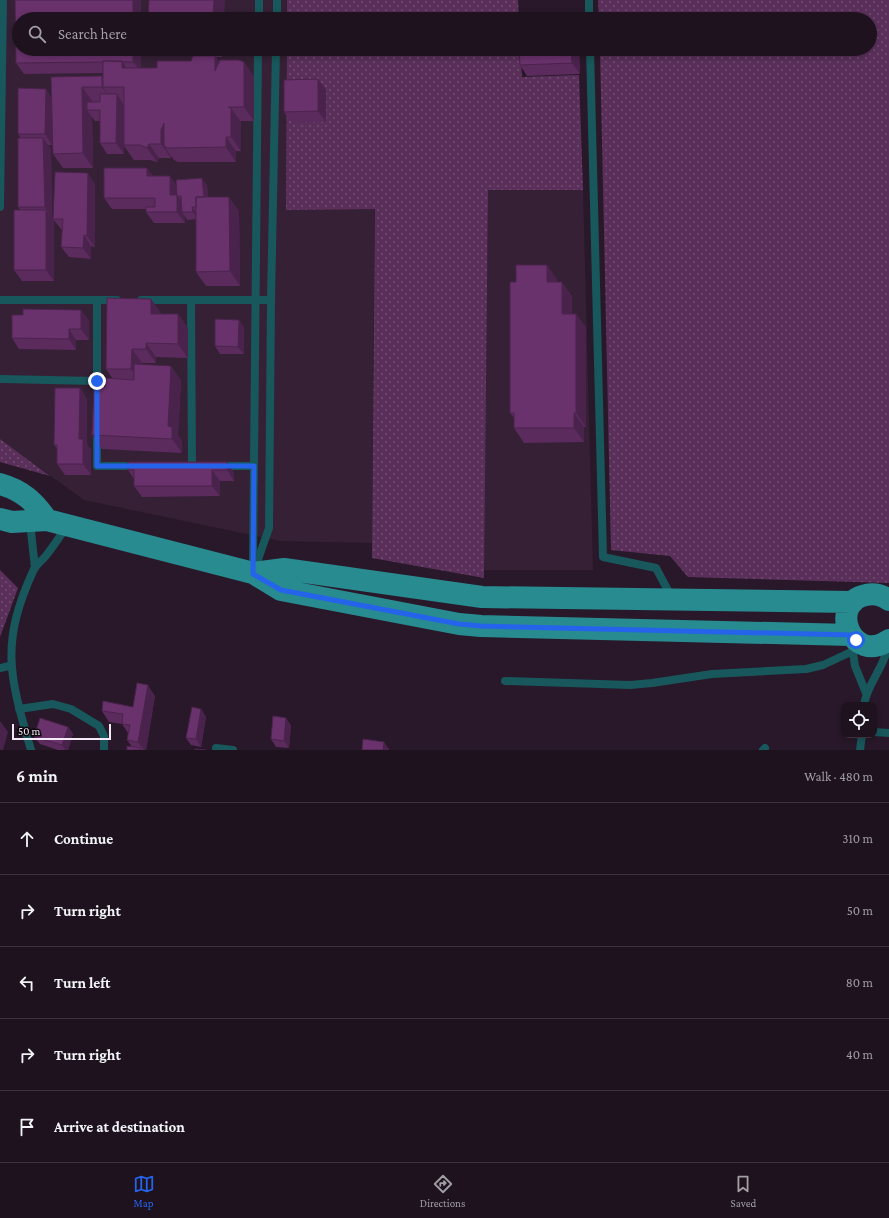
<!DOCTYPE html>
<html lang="en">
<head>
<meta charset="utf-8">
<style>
  :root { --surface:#1e121f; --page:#261b28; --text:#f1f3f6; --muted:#a19ea4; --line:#3c323d; --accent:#2563eb }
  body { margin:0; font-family:"Crimson Pro",serif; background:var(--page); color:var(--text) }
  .controls { position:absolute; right:12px; bottom:12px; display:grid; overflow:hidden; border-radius:8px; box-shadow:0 2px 6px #0003 }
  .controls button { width:36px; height:36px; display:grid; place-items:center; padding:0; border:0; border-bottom:1px solid var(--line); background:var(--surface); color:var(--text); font:20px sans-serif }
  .scale { position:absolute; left:12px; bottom:10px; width:99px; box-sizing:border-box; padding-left:4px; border:2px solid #f4e9f4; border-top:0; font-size:11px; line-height:14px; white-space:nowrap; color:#f4e9f4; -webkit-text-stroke:3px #0d060d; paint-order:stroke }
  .stop { position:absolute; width:12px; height:12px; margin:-9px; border:3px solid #2563eb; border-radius:50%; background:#fff }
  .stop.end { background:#2563eb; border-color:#fff; box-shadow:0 1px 4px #0008 }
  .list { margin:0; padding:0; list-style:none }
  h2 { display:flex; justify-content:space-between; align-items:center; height:52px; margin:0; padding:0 16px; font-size:17px }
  h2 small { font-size:13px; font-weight:400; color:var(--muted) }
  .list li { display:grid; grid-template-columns:26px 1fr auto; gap:12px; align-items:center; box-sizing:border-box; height:72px; padding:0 16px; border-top:1px solid var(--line) }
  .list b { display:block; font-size:15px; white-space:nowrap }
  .list em { font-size:13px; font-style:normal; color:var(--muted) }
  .icon { flex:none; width:22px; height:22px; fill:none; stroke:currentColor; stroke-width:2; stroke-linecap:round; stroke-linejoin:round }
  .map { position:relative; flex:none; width:889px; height:750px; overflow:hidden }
  .search { position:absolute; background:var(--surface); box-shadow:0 2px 6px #0003; left:12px; right:12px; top:12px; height:44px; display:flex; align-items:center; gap:10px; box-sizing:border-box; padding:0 14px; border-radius:22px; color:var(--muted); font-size:15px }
  .sheet { height:412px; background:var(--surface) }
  nav { display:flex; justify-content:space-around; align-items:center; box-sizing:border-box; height:56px; border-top:1px solid var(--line); background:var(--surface); font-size:11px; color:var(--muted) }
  nav a { display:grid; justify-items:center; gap:2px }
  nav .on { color:var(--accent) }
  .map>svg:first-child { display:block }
  .built { fill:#352035 }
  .grass { fill:url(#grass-dots) }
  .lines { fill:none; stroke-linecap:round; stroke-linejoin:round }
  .service { stroke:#18575b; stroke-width:8 }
  .primary { stroke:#278b90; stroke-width:22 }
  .wall { fill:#5b2b5d }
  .shaded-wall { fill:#4a234c }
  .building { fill:#6a326c; stroke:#4a234c }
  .route { stroke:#2563eb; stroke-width:5 }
</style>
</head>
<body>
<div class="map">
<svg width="889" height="750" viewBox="0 0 889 750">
  <defs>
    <pattern id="grass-dots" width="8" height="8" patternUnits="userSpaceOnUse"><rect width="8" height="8" fill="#5a305b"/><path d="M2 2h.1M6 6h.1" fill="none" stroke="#724e73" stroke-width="1.8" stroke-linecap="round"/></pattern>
  </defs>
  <rect width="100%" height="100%" fill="#281829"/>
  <path class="built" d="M0 0H376V19H19V49H376L372 543 280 541 84 500 0 439Z
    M488 189 583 190 593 570H484Z"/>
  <path class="grass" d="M287 0H518L519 19H287Z
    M598 0H889V583L688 577 670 556 611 550 600 49H870V19H599Z
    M287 49H520L522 77 579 75 583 190H488L484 578 372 558 375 209 286 210Z
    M0 439 50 476 0 462Z
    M0 570 18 588 0 637Z"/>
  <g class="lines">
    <path class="service" d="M589 0V19
      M259 19V0
      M277 19V0
      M590 49 603 557 656 568 672 598
      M0 207 3 0
      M0 300H117
      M97 300V397
      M141 300H271
      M191 300 192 466
      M0 379 97 381
      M97 433V466H138
      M220 466H254
      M30 522 35 568
      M253 565 258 49
      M254 571 269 528 271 300 276 49
      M852 646 855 666 866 693
      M0 668 9 666
      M505 681 630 685 652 683 712 674 806 669 823 665 853 651
      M864 705C867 683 886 666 888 643
      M19 709 53 704 71 709 99 726 104 736V750
      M874 732 889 733
      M216 748 233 750
      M31 750C9 675 0 643 34 569 38 563 44 559 48 553 55 544 61 535 67 526
      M763 750 765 748
      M860 750 862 735"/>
    <path class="primary" d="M0 484C22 490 35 502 47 520
      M0 519 12 522 47 520 253 573 281 590 459 624 481 626 851 635
      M253 573 284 569 482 597 853 602
      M889 600C882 595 874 593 866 595 827 603 852 666 889 640"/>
  </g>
  <path class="wall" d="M141 0V68H157L191 61 201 56 157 54 153 49H223L222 57H216L219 62 254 76V121H240L241 122V151H236V162H178L174 160 171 156V158H159L157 162 150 160H134L124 146V154H107L100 143V121H95L92 117 93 168H63L53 154V133L52 145H48L51 149 52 218 54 221V281H22L14 270 20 210 18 207 21 138 18 134 52 97 102 76 103 78V73L24 74 16 63Z
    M519 49H577L579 51 580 74 527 76 520 65Z
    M318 79 326 90V122L292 123 284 112Z
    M153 176 176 185H207L208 197 239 211 240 286H206L196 272V219L187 220 185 216V223H154L146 212V209H112L104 198Z
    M95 184V247L91 246V259L69 257 61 247 62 230 61 229 53 219Z
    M557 279V282L572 296V314H576L586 328V427H584V442L524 443 514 428V418L510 413Z
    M161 313V314H178L188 328V358L156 357V363H142V364L181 380 178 435 182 441V453L102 449 92 435 113 379 106 369Z
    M89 320V340H76V350L19 349 12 338Z
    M244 327V354H220L215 346Z
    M80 388 87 399V444L91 450V475H65L57 464V449L54 445Z
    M227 462 234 473V481H220V496L142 497 134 486V479L128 470Z
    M155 696 146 750H127L132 747 127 740 128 733 122 724 109 722 102 711 133 707Z
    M201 709 206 717 201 747 191 745 186 738Z
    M291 725 289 748 276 747 271 739Z
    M68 727 73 734 68 750H58L40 744 34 737Z"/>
  <path class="shaded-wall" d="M133 0H141V19H133Z
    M214 0H225L224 19H213Z
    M133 49H141V72L133 62Z
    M217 49H223L222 57Z
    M571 49H577L579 51 580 74 572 63Z
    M215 56 225 70 215 71Z
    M122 61 132 76 122 68Z
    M244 62 254 76V121L244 107Z
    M102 76 110 87H103L112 101 102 87Z
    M318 79 326 90V122L318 111Z
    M82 87 92 101V110H87L92 117 93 168 83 153Z
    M46 89 53 100 52 145 45 134Z
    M117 94 124 105V154L116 143Z
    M231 108 241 122V151L231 137Z
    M164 123V146L171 156V158L161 144V130Z
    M226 137 236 151V162L226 147Z
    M43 138 51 149 52 218 45 207Z
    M149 144 159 158 157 162 147 148Z
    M147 168 155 178 147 176Z
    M88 173 95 184V247L87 236Z
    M170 176 178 187V196L185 206 182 212 185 216V223L177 212 170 195Z
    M202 178 207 185 209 212 204 204Z
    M229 197 239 211 240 286 230 271Z
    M192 207 198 215V219L193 212Z
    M46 210 54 221V281L46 270Z
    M84 235 91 246V259L83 248Z
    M547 265 557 279V296L547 282Z
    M562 282 572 296V328L562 314Z
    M151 299 161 313V328L151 314Z
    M81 310 89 320V340L81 329Z
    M178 314 188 328V358L178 344Z
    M576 314 586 328V427L576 413Z
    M239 320 244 327V354L238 347Z
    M69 329 76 340V350L69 339Z
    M146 343 156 357V363L146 349Z
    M132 349 142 363 141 383 131 369Z
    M171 366 181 380 178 435 182 441V453L172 439 168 426Z
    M80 388 87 399V444L91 450V475L83 464 79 439Z
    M574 413 584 427V442L574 428Z
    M227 462 234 473V481L227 470Z
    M212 470 220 481V496L212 486Z
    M148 685 155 696 146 750H144L138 742Z
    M201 709 206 717 201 747 196 739Z
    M286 718 291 725 289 748 284 741Z
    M0 721 8 732 3 750H0Z
    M68 727 73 734 68 750H65L62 745Z
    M384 742 389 749V750H383Z"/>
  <path class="building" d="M15 0H133V19H19V49H133V62L103 61V62L16 63Z
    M149 0H214L213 19H148Z
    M519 49H571L572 63 520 65Z
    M193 56H215V71L220 60H239L244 62V107H228L231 108V137H226V147L168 148 164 146V123L161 130V144H149L147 148 140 145H124V87H103V61H122V68H157V61H191Z
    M102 76V87H82L83 153 53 154 51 77Z
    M318 79V111L284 112V80Z
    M18 88 46 89 45 134H18Z
    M100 94H117L116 143H100V110H87V102H100Z
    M18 138H43L45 207H18Z
    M104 168H147V176H170V195H177V212H146V207H155V198H104Z
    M55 172 88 173 87 236 84 235 83 248 61 247 63 219H53Z
    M202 178 204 197H196V207H192L193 212H182L181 196H177L176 180Z
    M196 197H229L230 271 196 272Z
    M14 210H46V270H14Z
    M516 265H547V282H562V314H576V413H574V428H514V413H510V282H516Z
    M107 298 151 299V314H178V344L146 343V349H132L131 369H106Z
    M23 309 81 310V329H69V339L12 338V315H23Z
    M215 319 239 320 238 347 215 346Z
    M134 364 171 366 168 426 172 427V439L92 435 94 386 105 387V378L134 380Z
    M55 388H80L79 439H83V464H57V445H54Z
    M128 462H227V470H212V486H134V470H128Z
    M137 683 148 685 138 742 127 740 130 725 122 724 123 714 102 711 103 701 133 707Z
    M192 707 201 709 196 739 186 738Z
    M273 716 286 718 284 741 271 739Z
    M40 718 68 727 62 745 34 737Z
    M363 739 384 742 383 750H362Z
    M127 746 140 748V750H127Z
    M195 749 206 750H195Z"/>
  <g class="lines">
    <path class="route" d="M97 381V466H254L253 574 281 590 459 624 481 626 851 635 856 640"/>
  </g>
</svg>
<div class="controls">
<button><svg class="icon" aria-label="locate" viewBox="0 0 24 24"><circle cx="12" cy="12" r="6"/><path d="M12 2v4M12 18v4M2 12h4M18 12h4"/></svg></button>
</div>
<div class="scale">50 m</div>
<div class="stop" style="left:856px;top:640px"></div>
<div class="stop end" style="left:97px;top:381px"></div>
<div class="search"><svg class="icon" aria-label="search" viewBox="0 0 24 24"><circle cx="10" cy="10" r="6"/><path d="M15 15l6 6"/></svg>Search here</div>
</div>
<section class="sheet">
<h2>6 min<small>Walk · 480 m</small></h2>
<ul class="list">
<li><svg class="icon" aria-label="ahead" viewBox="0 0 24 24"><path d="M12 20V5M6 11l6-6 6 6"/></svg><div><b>Continue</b></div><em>310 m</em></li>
<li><svg class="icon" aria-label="right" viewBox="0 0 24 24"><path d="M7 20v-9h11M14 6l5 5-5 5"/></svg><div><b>Turn right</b></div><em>50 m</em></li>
<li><svg class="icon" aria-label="left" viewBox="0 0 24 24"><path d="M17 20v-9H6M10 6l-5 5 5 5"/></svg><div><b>Turn left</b></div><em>80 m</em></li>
<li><svg class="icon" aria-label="right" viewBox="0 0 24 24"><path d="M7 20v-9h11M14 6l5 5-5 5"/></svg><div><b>Turn right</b></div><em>40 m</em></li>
<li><svg class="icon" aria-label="arrive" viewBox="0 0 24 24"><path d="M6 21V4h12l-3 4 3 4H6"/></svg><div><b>Arrive at destination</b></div></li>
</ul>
</section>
<nav>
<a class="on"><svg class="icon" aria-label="map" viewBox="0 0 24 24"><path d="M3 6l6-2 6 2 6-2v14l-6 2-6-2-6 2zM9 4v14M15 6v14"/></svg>Map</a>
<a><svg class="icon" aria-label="directions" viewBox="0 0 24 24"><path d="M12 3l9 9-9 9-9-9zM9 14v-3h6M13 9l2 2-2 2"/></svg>Directions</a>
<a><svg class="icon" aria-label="saved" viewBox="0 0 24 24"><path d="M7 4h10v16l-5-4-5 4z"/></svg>Saved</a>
</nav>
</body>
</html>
